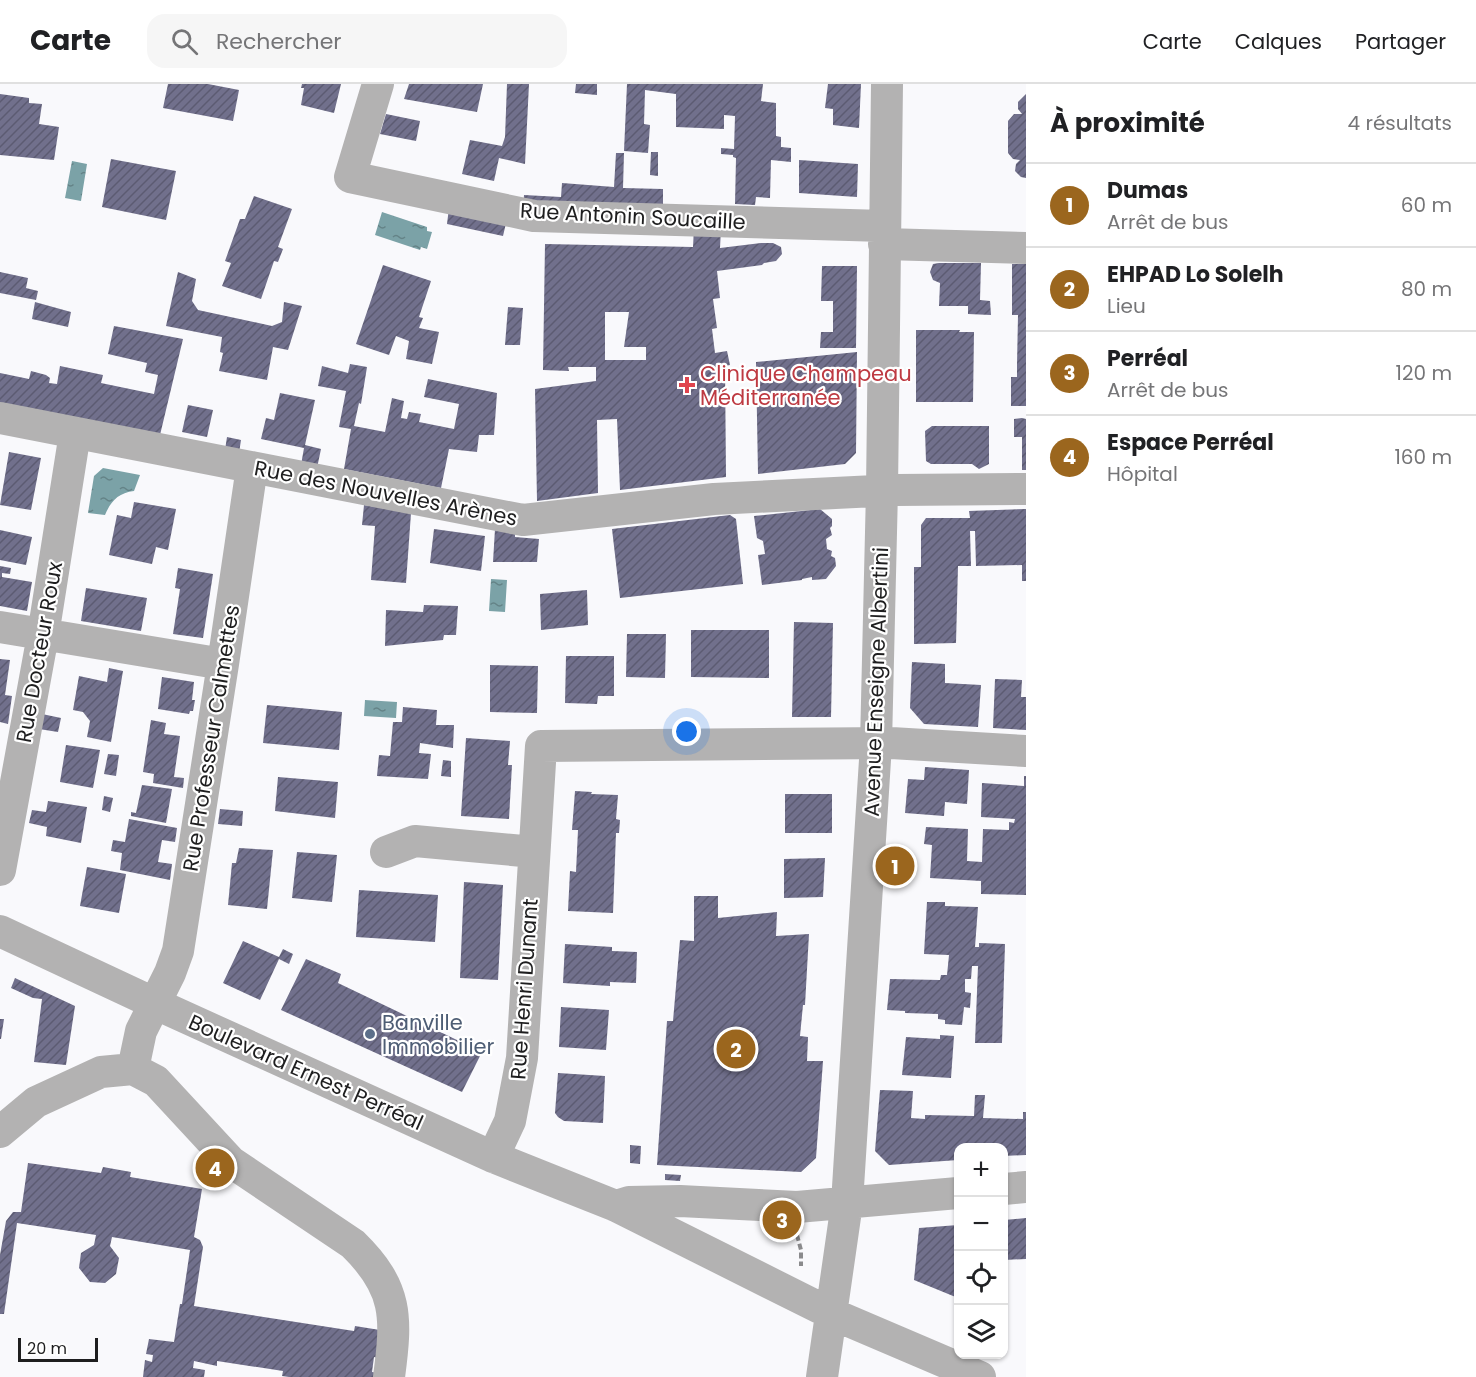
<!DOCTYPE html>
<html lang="fr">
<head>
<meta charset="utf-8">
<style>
  :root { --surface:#fff; --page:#f6f6f6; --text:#202124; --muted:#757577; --line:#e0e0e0; --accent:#9b661e }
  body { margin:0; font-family:Poppins,sans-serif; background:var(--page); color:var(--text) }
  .controls { position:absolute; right:18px; bottom:18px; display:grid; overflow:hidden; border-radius:12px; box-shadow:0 2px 4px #0004 }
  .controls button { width:54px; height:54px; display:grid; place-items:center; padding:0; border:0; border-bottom:2px solid var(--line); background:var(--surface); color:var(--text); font:30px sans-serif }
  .scale { position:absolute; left:18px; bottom:15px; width:80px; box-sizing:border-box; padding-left:6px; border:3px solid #1e1e1f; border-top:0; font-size:16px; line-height:21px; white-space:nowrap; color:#1e1e1f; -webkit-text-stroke:4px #fff; paint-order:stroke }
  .you { position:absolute; left:687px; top:648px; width:21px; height:21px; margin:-15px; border:4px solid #fff; border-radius:50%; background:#1a73e8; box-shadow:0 0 0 9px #1a73e833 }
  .badge { display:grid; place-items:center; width:39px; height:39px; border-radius:50%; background:var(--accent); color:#fff; font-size:20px; font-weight:700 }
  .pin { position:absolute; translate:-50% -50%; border:3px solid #fff; box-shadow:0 2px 6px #0006 }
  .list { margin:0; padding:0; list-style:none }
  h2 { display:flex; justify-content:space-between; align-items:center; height:78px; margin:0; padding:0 24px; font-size:26px }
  h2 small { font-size:20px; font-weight:400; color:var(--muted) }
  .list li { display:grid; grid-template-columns:39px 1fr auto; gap:18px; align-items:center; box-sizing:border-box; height:84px; padding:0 24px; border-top:2px solid var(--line) }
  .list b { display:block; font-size:22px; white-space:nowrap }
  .list p { margin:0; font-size:20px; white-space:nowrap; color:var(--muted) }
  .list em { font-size:20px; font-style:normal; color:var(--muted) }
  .icon { flex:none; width:33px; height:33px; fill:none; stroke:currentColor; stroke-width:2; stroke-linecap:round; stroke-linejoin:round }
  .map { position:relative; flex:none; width:1026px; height:1293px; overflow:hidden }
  header { display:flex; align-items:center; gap:36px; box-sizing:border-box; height:84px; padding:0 30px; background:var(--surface); border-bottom:2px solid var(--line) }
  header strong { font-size:28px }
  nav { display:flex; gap:33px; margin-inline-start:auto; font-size:21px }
  .search { width:420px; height:54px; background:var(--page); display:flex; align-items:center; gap:15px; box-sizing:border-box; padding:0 21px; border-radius:18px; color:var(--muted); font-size:22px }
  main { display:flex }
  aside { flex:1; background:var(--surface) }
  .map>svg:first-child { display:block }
  .water { fill:url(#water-ripples) }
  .building { fill:url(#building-hatch); fill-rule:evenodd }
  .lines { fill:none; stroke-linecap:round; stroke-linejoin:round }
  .path { stroke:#8a8a8c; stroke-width:4; stroke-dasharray:6 3; stroke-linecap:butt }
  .minor { stroke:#b3b2b2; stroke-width:32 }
  .health-dot { fill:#e0444e; stroke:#fff; stroke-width:2 }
  .service-dot { fill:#5c6f8a; stroke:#fff; stroke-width:2 }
  .labels { text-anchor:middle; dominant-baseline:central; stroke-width:4.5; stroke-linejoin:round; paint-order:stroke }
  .street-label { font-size:21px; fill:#1e1e1f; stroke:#fff }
  .health-label { font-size:21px; fill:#be3a42; stroke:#fff; text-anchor:start }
  .service-label { font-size:21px; fill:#4e5e75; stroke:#fff; text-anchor:start }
</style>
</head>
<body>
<header>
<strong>Carte</strong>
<div class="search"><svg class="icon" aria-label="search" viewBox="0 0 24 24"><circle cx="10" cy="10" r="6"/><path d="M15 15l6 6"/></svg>Rechercher</div>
<nav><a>Carte</a><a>Calques</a><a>Partager</a></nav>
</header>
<main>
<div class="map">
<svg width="1026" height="1293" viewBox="0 0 1026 1293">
  <defs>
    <pattern id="water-ripples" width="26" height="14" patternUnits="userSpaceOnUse" patternTransform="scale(1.5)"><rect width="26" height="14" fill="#7ba2a7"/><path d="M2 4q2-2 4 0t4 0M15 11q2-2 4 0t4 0" fill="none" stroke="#648387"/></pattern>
    <pattern id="building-hatch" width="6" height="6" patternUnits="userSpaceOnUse" patternTransform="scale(1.5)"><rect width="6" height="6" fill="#71708c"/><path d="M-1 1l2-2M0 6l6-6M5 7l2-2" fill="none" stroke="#5c5b72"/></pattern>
  </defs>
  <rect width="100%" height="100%" fill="#f9f9fc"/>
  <path class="water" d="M72 77 87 80 81 117 65 114Z
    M382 128 427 143V147L432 148 427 165 421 163 420 166 375 151Z
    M103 384 140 391 134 407C118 409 111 417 105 431L88 429 94 392Z
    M491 495 507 496 505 528 489 527Z
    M365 616 397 618 396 634 364 632Z"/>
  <path class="building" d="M168 0H208L239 6 233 37 163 24Z
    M302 0H341L334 29 301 21 304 4H301Z
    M409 0H483L477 28 404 15Z
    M507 0H529L525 80 499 74 494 97 462 90 470 56 502 62 505 53Z
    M576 0H597V11L575 9Z
    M627 0H763L761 17 776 19V52L781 53V63L791 64V78L771 76 770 114 756 113 755 121 735 120 736 74 733 73V71L721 70V64L734 65 735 32 724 31V45L676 43V10L645 6 644 40 650 41 648 69 624 67Z
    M828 0H861L859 44 833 41V25L825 24Z
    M0 10 29 14V19L42 20 39 40 59 43 54 76 0 71Z
    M1026 10V94L1021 93 1015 87 1016 80 1020 76 1013 75 1008 69V37L1014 30H1022L1018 25V18Z
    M386 30 420 37 416 57 380 50Z
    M651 68H658V92L650 91Z
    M616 69H624L623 104 663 105V125L523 126 524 111 561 113 562 99 614 103Z
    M111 75 176 87 166 136 102 123Z
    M799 76 858 80 857 113 799 109Z
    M254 112 292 125 278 163 283 165 278 178 274 177 261 215 222 202 231 179 225 177 240 135H245Z
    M449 124 507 135 503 152 447 140Z
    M694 144 721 145 720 164 761 159H773L781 163 782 170 776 177 764 179 762 181 717 187 720 214 713 215 717 244 712 245 715 269 727 267 730 281 725 282 726 393 620 406 617 335 597 336 598 409 537 417 535 305 596 297V283H568L569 287 543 286 545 160 693 163ZM605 228H629L624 263H646V276H605Z
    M939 179H981L980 216 990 217 991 231 968 230V222H939L940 199 933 196 930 188 933 180Z
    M1012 180H1026V322H1011V293H1017V281L1018 231H1012Z
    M383 181 431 197 419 233 423 234 419 244 439 248 432 280 406 275 409 257 396 252 389 271 356 260Z
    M822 182H857L856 264H820L821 248H833V217H821Z
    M0 188 28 194 26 204 38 207 36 216 0 209Z
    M178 188 196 195 192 217 198 226 272 242 282 238 284 218 302 222 288 266 273 263 267 296 219 287 223 269 220 268 222 253 166 242Z
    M35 218 71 228 68 243 32 235Z
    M508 223 523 224 520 261H505Z
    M114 242 183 255 160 351 0 319V289L29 295 31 287 46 291 50 294 49 299 57 300 60 282 103 291 101 299 154 310 158 291 145 288 147 279 108 270Z
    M916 246H960L959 248H974L973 318H916Z
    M857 268 856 369 845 380 758 390 756 278Z
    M350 280 367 283 361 320 359 319 354 342 385 348 392 314 404 317 401 334 407 335 409 328 421 330 419 338 454 345 459 320 424 313 428 295 497 309 494 351H479L477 368 449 365 441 404 344 385 351 345 339 343 346 307 318 302 322 282 348 289Z
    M280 309 315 316 305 361 321 365 317 384 301 381 304 364 261 355 266 334 274 336Z
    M188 321 213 326 207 353 182 348Z
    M1022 334 1026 335V386H1022V353H1014V335Z
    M932 342H989V380L979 385 972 380H931L926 377 925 347Z
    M227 353 241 356 239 369 225 366Z
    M9 368 41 374 31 426 0 421Z
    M134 418 176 425 168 466 156 463 152 480 109 471 117 431 131 434Z
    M364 421 411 429 406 499 371 496 375 442 362 441Z
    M820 425 832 435V442L830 444 832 451 826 455 827 465 832 467 831 472 835 474 836 482 826 495 812 496V493L802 495V496L762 501 758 471 765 470 763 457 757 454 754 432Z
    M1026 425V497H1022V481L976 482 975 447H970L971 482H958L956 559 914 560V483H921V441L926 434H970L969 427Z
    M730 431 736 435 743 500 620 514 612 445Z
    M434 445 485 452 481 487 430 479Z
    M495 445 515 449V453L539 455 537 478H493Z
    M0 446 32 453 26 481 0 476Z
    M0 482 11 484 10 490 2 489V493L32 498 27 527 0 522Z
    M178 484 213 490 203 554 173 550 180 505 175 504Z
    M86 504 147 514 141 547 81 537Z
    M587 506 588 541 541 546 540 510Z
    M424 521 458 522 456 551H444L443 556 385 562 386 526 423 528Z
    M794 538 833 539 831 633H792Z
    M691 546H769V594L691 593Z
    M627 550H666L665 594 626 593Z
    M566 572H614V612H598L597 620 565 619Z
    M0 575 10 576 5 611 12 612 8 640 0 638Z
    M912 578 945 580V599L981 601 978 643 924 640 910 624Z
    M490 581 538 582 537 629 490 628Z
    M109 584 123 587 111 658 87 653 90 637 83 628 73 626 79 592 107 598Z
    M162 593 194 598 192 616H195L193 627H190L189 630 158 625Z
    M995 595 1022 596 1021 613H1026V646L993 644Z
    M267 621 342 628 339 666 263 659Z
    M403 623 437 626 436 641H454L453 664 420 659 419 669 431 670 428 695 377 692 379 671 390 672 393 638H402Z
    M42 630 61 634 58 648 39 645Z
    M151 636 166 639 164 650 180 652 174 693 184 694 183 704 153 699 154 690 143 688Z
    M466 654 510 657 508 681H512L509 735 461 732Z
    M66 661 100 666 93 704 60 698Z
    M108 670 119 671 116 692 104 690Z
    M443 676 451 677V693L441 692Z
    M925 683 969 686 967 720 945 718 944 732 905 729 908 695 924 696Z
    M1024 692H1026V811L981 810V797L930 794 932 761 924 760 926 743 968 745 967 777 982 778 983 745 1009 746V738L1014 739 1015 735 981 733 982 699 1024 702Z
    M278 693 338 698 335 734 275 727Z
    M142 701 172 705 166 739 131 732V728L136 729Z
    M575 707 592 708 591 710 618 711 616 735 620 736 619 749H616L613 829 568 827 570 787 576 788 578 746H572Z
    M785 710H832V749H785Z
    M104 712 113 714 110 728 102 726Z
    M48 717 87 723 81 759 46 752 47 743 29 739 32 726 46 728Z
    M220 725 243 727 242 742 218 740Z
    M129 735 177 744 175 758 162 756 158 778 172 780 170 796 120 786 122 769 111 767 113 756 125 758Z
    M239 764 273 766 267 825 228 821 232 779H236Z
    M297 768 337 771 332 818 292 814Z
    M825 774 823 813 784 814V775Z
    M87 783 126 790 119 829 80 822Z
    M464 798 503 801 498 896 460 894Z
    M359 806 438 811 435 858 356 853Z
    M694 812H718V834L777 828 776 852 809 850 805 921H803L800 952 808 953 807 977H823L816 1074 801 1088 657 1081 667 937H673L680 856 694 857Z
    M927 818H945V822L978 823 975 863H979V859L1005 860 1002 959H975L978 882H972L971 895H965V908L971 909 970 924 964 923 962 941 945 940V936L938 935V930L905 929V927L887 926 890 895 940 896 941 891H947L949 871 924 870Z
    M243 857 279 873 283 865 293 870 289 880 279 875 260 916 223 899Z
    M565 860 612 863V867L637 868 636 899 610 898V902L563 899Z
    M306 875 341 890 338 899 482 968 462 1008 281 926Z
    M15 894 75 922 66 981 34 978 42 915 33 914 11 904Z
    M561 923 609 926 606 966 559 963Z
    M0 935H4L1 955H0Z
    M940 951 954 952 951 994 902 991 906 953 940 955Z
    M558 989 605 992 603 1039 564 1037 558 1033 555 1029Z
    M880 1006 913 1007 911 1034 925 1035V1031L974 1032 975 1011H985L983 1034 1023 1035V1028H1026V1071L1004 1072V1064H958V1076L889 1081 875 1067Z
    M630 1061 641 1062 640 1080 630 1079Z
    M28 1079 101 1089 103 1083 131 1088 130 1093 202 1105 194 1153 200 1156 203 1163 194 1222 354 1247 355 1242 386 1247 381 1275 374 1273 372 1288 378 1289V1293H289L282 1292 283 1287 217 1277V1282L194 1277 193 1284 205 1286 204 1293H143L145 1276 152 1278 153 1271 146 1270 149 1255 174 1258 180 1220H182L190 1166 112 1153 110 1162 119 1174 116 1190 105 1199 90 1198 79 1184 81 1169 94 1161 96 1151 17 1139 4 1230H0V1171L6 1137 13 1128H21Z
    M665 1090 681 1091 680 1097 665 1096Z
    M1026 1134V1175L1004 1176V1136Z
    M762 1137 777 1138V1144L762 1143Z
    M958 1141V1185H957L958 1214 914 1196 919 1144Z"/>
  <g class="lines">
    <path class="path" d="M797 1151 801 1166V1182"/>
    <path class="minor" d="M378 0 350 93 534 132 884 142
      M884 160 1026 164
      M0 334 523 436 714 415 896 406 1026 405
      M0 543 223 580
      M386 768 415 757 534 768
      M0 786 43 551 75 349
      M0 847 156 920 493 1073 616 1122 830 1229 980 1293
      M133 985 141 947 170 889 178 867 223 580 252 383
      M0 1048 36 1018 101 988 133 985 156 997 231 1078 353 1160C398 1204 397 1233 389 1293
      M493 1073 510 1037 522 974 541 662 891 659 1026 667
      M1004 1105 1026 1103
      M616 1122 629 1118 680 1117 797 1123 958 1109
      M822 1293 847 1119 876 660 882 406 887 0"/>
  </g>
  <path class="health-dot" d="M684 292h6v6h6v6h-6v6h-6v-6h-6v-6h6z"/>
  <circle class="service-dot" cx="370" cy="950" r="6"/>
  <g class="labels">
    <g class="street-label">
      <text transform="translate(633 132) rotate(3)">Rue Antonin Soucaille</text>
      <text transform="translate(386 409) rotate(11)">Rue des Nouvelles Arènes</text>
      <text transform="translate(39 568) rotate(-80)">Rue Docteur Roux</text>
      <text transform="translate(876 598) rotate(-88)">Avenue Enseigne Albertini</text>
      <text transform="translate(211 654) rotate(-81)">Rue Professeur Calmettes</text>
      <text transform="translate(524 905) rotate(-86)">Rue Henri Dunant</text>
      <text transform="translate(306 988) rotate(24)">Boulevard Ernest Perréal</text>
    </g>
    <g class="health-label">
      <text x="700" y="289">Clinique Champeau<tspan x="700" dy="24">Méditerranée</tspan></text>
    </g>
    <g class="service-label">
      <text x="382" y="938">Banville<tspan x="382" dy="24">Immobilier</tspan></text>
    </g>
  </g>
</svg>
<div class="controls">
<button>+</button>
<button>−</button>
<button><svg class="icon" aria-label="locate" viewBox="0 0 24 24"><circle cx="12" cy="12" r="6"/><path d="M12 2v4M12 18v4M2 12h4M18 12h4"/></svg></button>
<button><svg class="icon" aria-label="layers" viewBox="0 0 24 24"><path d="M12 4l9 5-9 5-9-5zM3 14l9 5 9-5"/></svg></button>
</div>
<div class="scale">20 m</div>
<div class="you"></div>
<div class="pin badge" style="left:895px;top:782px">1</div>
<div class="pin badge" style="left:736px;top:965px">2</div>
<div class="pin badge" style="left:782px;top:1136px">3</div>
<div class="pin badge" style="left:215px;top:1084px">4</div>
</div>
<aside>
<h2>À proximité<small>4 résultats</small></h2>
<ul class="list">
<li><span class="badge">1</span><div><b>Dumas</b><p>Arrêt de bus</p></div><em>60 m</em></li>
<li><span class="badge">2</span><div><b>EHPAD Lo Solelh</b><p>Lieu</p></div><em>80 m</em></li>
<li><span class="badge">3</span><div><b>Perréal</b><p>Arrêt de bus</p></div><em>120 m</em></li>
<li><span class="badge">4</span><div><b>Espace Perréal</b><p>Hôpital</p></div><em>160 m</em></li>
</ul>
</aside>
</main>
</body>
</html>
